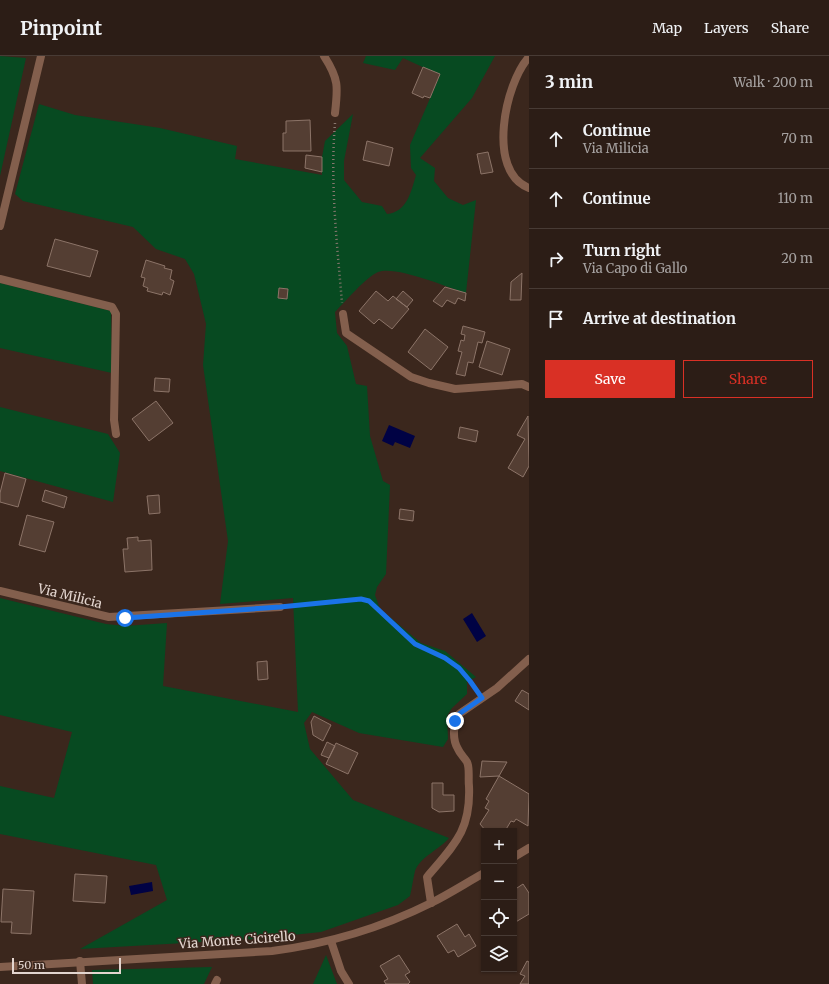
<!DOCTYPE html>
<html lang="en">
<head>
<meta charset="utf-8">
<style>
  :root { --surface:#2c1d16; --page:#382a23; --text:#f1f3f6; --muted:#a6a2a1; --line:#483b35; --accent:#d93025 }
  body { margin:0; font-family:Merriweather,serif; background:var(--page); color:var(--text) }
  .controls { position:absolute; right:12px; bottom:12px; display:grid; overflow:hidden; border-radius:0px; box-shadow:0 1px 3px #0004 }
  .controls button { width:36px; height:36px; display:grid; place-items:center; padding:0; border:0; border-bottom:1px solid var(--line); background:var(--surface); color:var(--text); font:20px sans-serif }
  .scale { position:absolute; left:12px; bottom:10px; width:109px; box-sizing:border-box; padding-left:4px; border:2px solid #e3d5cf; border-top:0; font-size:11px; line-height:14px; white-space:nowrap; color:#e3d5cf; -webkit-text-stroke:3px #3b271d; paint-order:stroke }
  .stop { position:absolute; width:12px; height:12px; margin:-9px; border:3px solid #1a73e8; border-radius:50%; background:#fff }
  .stop.end { background:#1a73e8; border-color:#fff; box-shadow:0 1px 4px #0008 }
  .list { margin:0; padding:0; list-style:none }
  h2 { display:flex; justify-content:space-between; align-items:center; height:52px; margin:0; padding:0 16px; font-size:17px }
  h2 small { font-size:13px; font-weight:400; color:var(--muted) }
  .list li { display:grid; grid-template-columns:26px 1fr auto; gap:12px; align-items:center; box-sizing:border-box; height:60px; padding:0 16px; border-top:1px solid var(--line) }
  .list b { display:block; font-size:15px; white-space:nowrap }
  .list p { margin:0; font-size:13px; white-space:nowrap; color:var(--muted) }
  .list em { font-size:13px; font-style:normal; color:var(--muted) }
  .actions { display:flex; gap:8px; padding:12px 16px }
  .actions a { flex:1; padding:9px 0; border:1px solid var(--accent); border-radius:0px; text-align:center; font-size:14px; color:var(--accent) }
  .actions .main { background:var(--accent); color:#fff }
  .icon { flex:none; width:22px; height:22px; fill:none; stroke:currentColor; stroke-width:2; stroke-linecap:round; stroke-linejoin:round }
  .map { position:relative; flex:none; width:529px; height:928px; overflow:hidden }
  header { display:flex; align-items:center; gap:24px; box-sizing:border-box; height:56px; padding:0 20px; background:var(--surface); border-bottom:1px solid var(--line) }
  header strong { font-size:19px }
  nav { display:flex; gap:22px; margin-inline-start:auto; font-size:14px }
  main { display:flex }
  aside { flex:1; background:var(--surface) }
  .map>svg:first-child { display:block }
  .green { fill:#074a21 }
  .water { fill:#000244 }
  .building { fill:#543e33; stroke:#8c7468 }
  .lines { fill:none; stroke-linecap:round; stroke-linejoin:round }
  .path { stroke:#897870; stroke-width:2.5; stroke-dasharray:1 3; stroke-linecap:butt }
  .service { stroke:#835f4d; stroke-width:8 }
  .minor { stroke:#835f4d; stroke-width:8 }
  .tertiary { stroke:#835f4d; stroke-width:8 }
  .route { stroke:#1a73e8; stroke-width:5 }
  .labels { text-anchor:middle; dominant-baseline:central; stroke-width:3; stroke-linejoin:round; paint-order:stroke }
  .street-label { font-size:13px; fill:#e3d5cf; stroke:#3b271d }
</style>
</head>
<body>
<header>
<strong>Pinpoint</strong>
<nav><a>Map</a><a>Layers</a><a>Share</a></nav>
</header>
<main>
<div class="map">
<svg width="529" height="928" viewBox="0 0 529 928">
  <rect width="100%" height="100%" fill="#3b271d"/>
  <path class="green" d="M0 0 26 2 0 120Z
    M366 0H495L472 42 420 102 435 112 434 125 448 142 463 149 476 144 466 237C447 231 395 209 378 216 366 221 345 246 335 256L337 277 347 290 356 328 367 330 370 380 383 425 390 429 386 518 377 531 375 539 380 553 421 587 445 595 476 621 467 626V638L452 652 447 660 448 683 443 691 359 677 312 656 304 667 310 693 353 744 449 782C440 793 420 801 415 815 413 823 412 832 410 840L398 849 321 876 254 883 80 893 167 844 156 809 0 778V730L54 742 72 676 0 659V542L106 568 125 570 167 567 163 630 298 656 293 542 220 548 228 485 203 309 206 268 194 218 185 203 156 193 133 171 23 145 15 138 39 48 75 59 160 72 237 90 235 103 322 119V101L325 85 353 58 344 105V124L362 146 382 150 387 158C407 156 411 136 416 119L411 112 410 89 440 19 403 2 395 14 363 7Z
    M0 227 111 255 112 317 0 292Z
    M0 351 108 378 120 397 113 446 0 415Z
    M326 899 337 928H313Z
    M212 911 204 928H93L92 914Z"/>
  <path class="water" d="M389 369 415 380 410 392 395 386 393 390 382 385Z
    M472 557 486 580 477 586 463 563Z
    M152 826 153 835 131 839 129 830Z"/>
  <path class="building" d="M423 11 440 18 430 42 424 40 423 42 412 37Z
    M310 64 311 95H283V77H286V65Z
    M367 85 393 92 389 110 363 104Z
    M488 96 493 116 481 118 477 98Z
    M306 99 322 101V116L305 112Z
    M55 183 98 195 90 221 47 210Z
    M146 204 165 210 164 212 172 214 170 223 174 225 170 239 163 236 162 239 147 235 148 232 143 230 145 222 141 221Z
    M522 217 521 244H510L511 226Z
    M445 231 466 237 465 245 458 242 455 248 447 244 442 251 433 245Z
    M279 232 288 233 287 243 278 242Z
    M376 235 388 245 393 240 409 253 392 273 379 263 374 268 359 255Z
    M403 235 413 244 407 251 396 243Z
    M463 270 485 276 482 287 478 286 473 307 468 306 465 320 456 318 462 296 458 295 461 284 464 285 465 279 461 278Z
    M425 273 448 291 431 314 408 296Z
    M487 285 510 293 502 319 479 311Z
    M155 322 170 323 169 336 154 335Z
    M156 345 173 367 149 385 132 363Z
    M528 360 529 410 523 421 508 412 525 383 517 379Z
    M460 371 478 375 476 386 458 382Z
    M5 417 26 423 18 451 0 446V437Z
    M45 434 67 441 64 452 42 445Z
    M159 439 160 457 149 458 147 440Z
    M400 453 414 455 413 465 399 463Z
    M27 459 54 466 45 496 19 489Z
    M138 481V485L151 484 152 514 125 516 123 493H128L127 482Z
    M267 605 268 623 258 624 257 606Z
    M522 634 529 638V654L515 645Z
    M314 660 331 669 323 685 313 679 311 666Z
    M327 686 335 690 329 702 321 699Z
    M336 687 358 697 348 718 326 708Z
    M482 705 507 706 499 720 480 721Z
    M499 720 529 738 528 770 516 763 514 766 511 765 505 775H486L480 768 489 754 485 752 489 745 486 743Z
    M432 727H443V739H454V755L439 756 432 752Z
    M75 818 107 820 105 847 73 845Z
    M523 828 529 837V858L514 867V834Z
    M3 833 34 835 31 878 11 877 12 866H1Z
    M457 868 465 881 469 878 476 890 458 901 454 894 448 897 437 880Z
    M399 899 410 916 405 919 410 926 408 928H386L384 925 388 923 380 910Z
    M527 905 529 906V928H520L525 920 520 918Z"/>
  <g class="lines">
    <path class="path" d="M335 67C330 127 337 187 342 247
      M289 550 361 543 369 545 415 588 445 602 459 612 476 634"/>
    <path class="service" d="M0 223 112 251 116 258 114 364 116 378
      M80 905 82 928
      M215 928 217 924"/>
    <path class="minor" d="M324 0C339 23 338 31 335 57
      M529 1C505 27 486 116 529 132
      M0 170 41 0
      M343 258 346 277 411 321 429 327 455 333 522 328 529 331
      M0 535 109 561 280 551
      M431 847 427 821C454 789 471 775 469 730 468 723 470 712 467 706 464 701 460 698 458 693 452 683 453 668 459 658L497 632 529 603
      M331 885 341 915 349 928"/>
    <path class="tertiary" d="M514 801 529 792
      M0 911 272 895C327 888 381 872 431 847 449 838 466 827 484 817"/>
  </g>
  <g class="lines">
    <path class="route" d="M125 562 280 551 361 543 369 545 415 588 445 602 459 612 470 625 482 642 459 658 455 665"/>
  </g>
  <g class="labels">
    <g class="street-label">
      <text transform="translate(70 540) rotate(14)">Via Milicia</text>
      <text transform="translate(237 884) rotate(-4)">Via Monte Cicirello</text>
    </g>
  </g>
</svg>
<div class="controls">
<button>+</button>
<button>−</button>
<button><svg class="icon" aria-label="locate" viewBox="0 0 24 24"><circle cx="12" cy="12" r="6"/><path d="M12 2v4M12 18v4M2 12h4M18 12h4"/></svg></button>
<button><svg class="icon" aria-label="layers" viewBox="0 0 24 24"><path d="M12 4l9 5-9 5-9-5zM3 14l9 5 9-5"/></svg></button>
</div>
<div class="scale">50 m</div>
<div class="stop" style="left:125px;top:562px"></div>
<div class="stop end" style="left:455px;top:665px"></div>
</div>
<aside>
<h2>3 min<small>Walk · 200 m</small></h2>
<ul class="list">
<li><svg class="icon" aria-label="ahead" viewBox="0 0 24 24"><path d="M12 20V5M6 11l6-6 6 6"/></svg><div><b>Continue</b><p>Via Milicia</p></div><em>70 m</em></li>
<li><svg class="icon" aria-label="ahead" viewBox="0 0 24 24"><path d="M12 20V5M6 11l6-6 6 6"/></svg><div><b>Continue</b></div><em>110 m</em></li>
<li><svg class="icon" aria-label="right" viewBox="0 0 24 24"><path d="M7 20v-9h11M14 6l5 5-5 5"/></svg><div><b>Turn right</b><p>Via Capo di Gallo</p></div><em>20 m</em></li>
<li><svg class="icon" aria-label="arrive" viewBox="0 0 24 24"><path d="M6 21V4h12l-3 4 3 4H6"/></svg><div><b>Arrive at destination</b></div></li>
</ul>
<div class="actions"><a class="main">Save</a><a>Share</a></div>
</aside>
</main>
</body>
</html>
